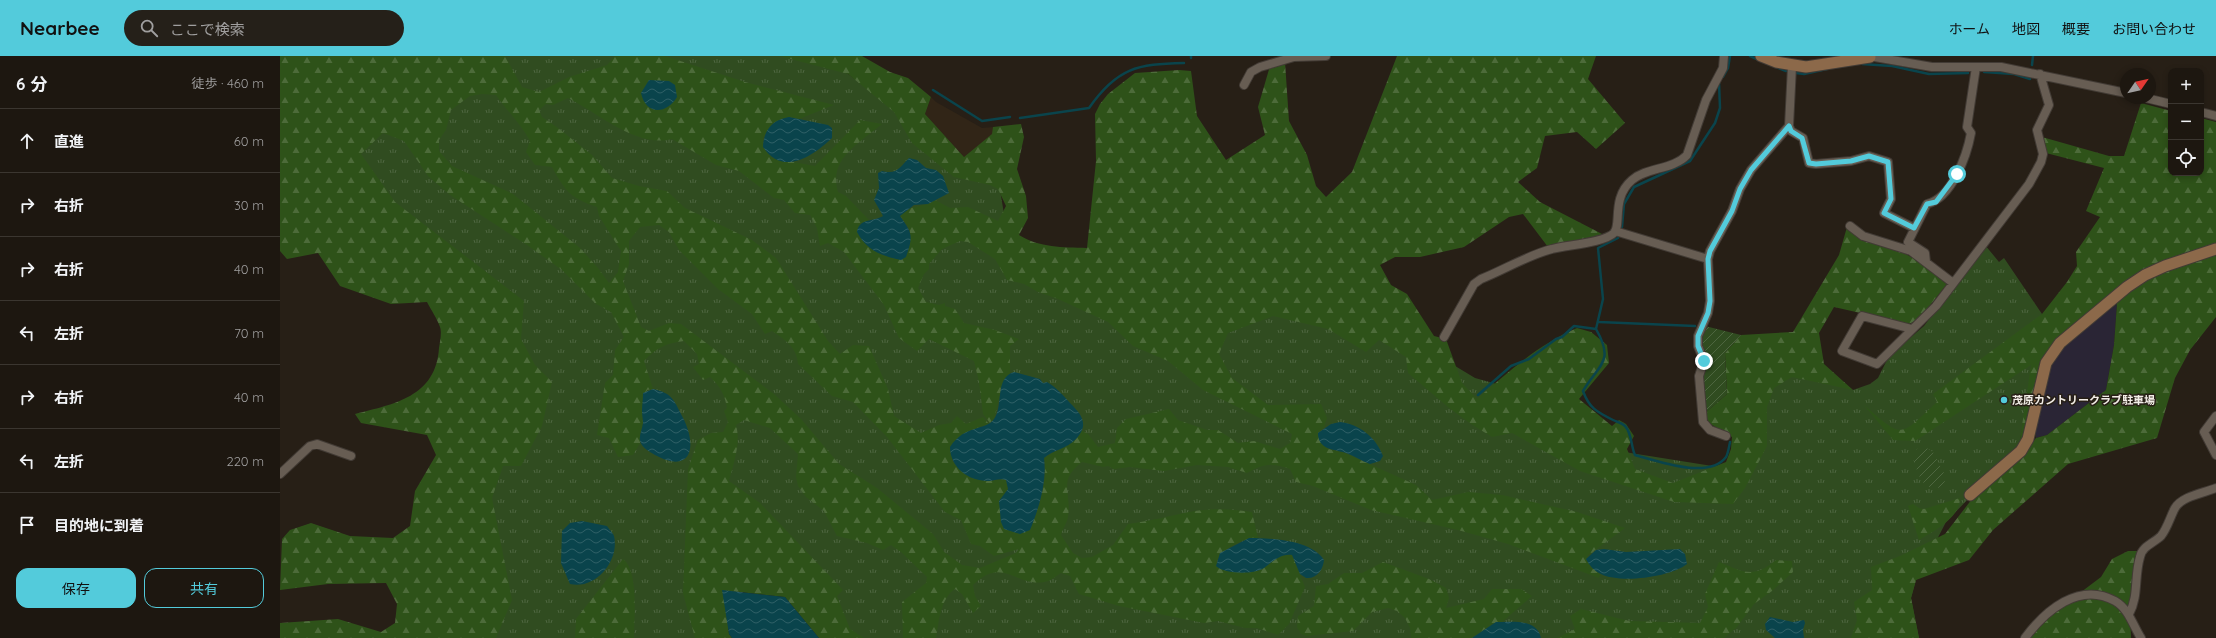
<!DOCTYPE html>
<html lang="ja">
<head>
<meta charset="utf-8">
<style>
  :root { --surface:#1d1710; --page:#252019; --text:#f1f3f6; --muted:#a09f9f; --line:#3b3630; --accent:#53cbdb }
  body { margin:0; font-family:Quicksand,"Noto Sans JP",sans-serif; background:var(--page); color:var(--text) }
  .controls { position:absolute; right:12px; top:12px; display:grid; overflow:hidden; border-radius:8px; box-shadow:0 2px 6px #0003 }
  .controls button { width:36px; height:36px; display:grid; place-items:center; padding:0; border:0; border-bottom:1px solid var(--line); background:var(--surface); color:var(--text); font:20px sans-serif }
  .compass { position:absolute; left:1840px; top:12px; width:36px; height:36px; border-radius:50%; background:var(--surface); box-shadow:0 2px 6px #0003; rotate:56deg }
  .stop { position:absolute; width:12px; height:12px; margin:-9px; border:3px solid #53cbdb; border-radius:50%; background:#fff }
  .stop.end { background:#53cbdb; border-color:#fff; box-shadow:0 1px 4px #0008 }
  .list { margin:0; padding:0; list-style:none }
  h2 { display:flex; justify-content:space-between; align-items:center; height:52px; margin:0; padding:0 16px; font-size:17px }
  h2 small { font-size:13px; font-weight:400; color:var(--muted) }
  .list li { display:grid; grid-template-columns:26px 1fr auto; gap:12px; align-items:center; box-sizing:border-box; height:64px; padding:0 16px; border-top:1px solid var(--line) }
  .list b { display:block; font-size:15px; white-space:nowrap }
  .list em { font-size:13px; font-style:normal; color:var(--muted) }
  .actions { display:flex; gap:8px; padding:12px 16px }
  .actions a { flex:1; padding:9px 0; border:1px solid var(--accent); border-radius:12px; text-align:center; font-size:14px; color:var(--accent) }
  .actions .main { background:var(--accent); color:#111 }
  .icon { flex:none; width:22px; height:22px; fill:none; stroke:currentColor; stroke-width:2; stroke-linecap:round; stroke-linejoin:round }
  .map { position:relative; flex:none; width:1936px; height:582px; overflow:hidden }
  header { display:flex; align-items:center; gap:24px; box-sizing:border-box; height:56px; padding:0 20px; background:var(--accent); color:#111 }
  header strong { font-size:19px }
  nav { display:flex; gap:22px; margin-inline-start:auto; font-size:14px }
  .search { width:280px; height:36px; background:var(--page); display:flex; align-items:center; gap:10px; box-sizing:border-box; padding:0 14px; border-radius:22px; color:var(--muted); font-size:15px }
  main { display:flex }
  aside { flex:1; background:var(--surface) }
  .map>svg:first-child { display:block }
  .commercial { fill:#2a2535 }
  .industrial { fill:#312517 }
  .grass { fill:url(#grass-tufts) }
  .forest { fill:url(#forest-firs); fill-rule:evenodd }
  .garden { fill:url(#garden-furrows) }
  .water { fill:url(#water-waves) }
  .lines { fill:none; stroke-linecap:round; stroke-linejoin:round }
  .stream { stroke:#0a444c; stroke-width:2.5 }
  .street-casing { stroke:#423b35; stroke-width:10 }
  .secondary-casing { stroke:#423b35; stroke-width:13 }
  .street { stroke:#675d53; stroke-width:8 }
  .secondary { stroke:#8c694a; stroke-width:11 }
  .route { stroke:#53cbdb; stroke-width:5 }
  .poi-dot { fill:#53cbdb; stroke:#271f16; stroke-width:1.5 }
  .labels { text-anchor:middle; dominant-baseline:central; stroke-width:3; stroke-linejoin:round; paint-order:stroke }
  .poi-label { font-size:11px; font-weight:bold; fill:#f2ede6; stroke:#271f16; text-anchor:start }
</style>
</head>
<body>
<header>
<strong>Nearbee</strong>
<div class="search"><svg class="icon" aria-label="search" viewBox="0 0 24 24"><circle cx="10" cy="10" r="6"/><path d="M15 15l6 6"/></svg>ここで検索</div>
<nav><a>ホーム</a><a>地図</a><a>概要</a><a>お問い合わせ</a></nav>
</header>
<main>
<aside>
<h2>6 分<small>徒歩 · 460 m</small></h2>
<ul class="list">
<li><svg class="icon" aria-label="ahead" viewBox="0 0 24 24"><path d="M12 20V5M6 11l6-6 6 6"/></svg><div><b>直進</b></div><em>60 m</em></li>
<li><svg class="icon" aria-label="right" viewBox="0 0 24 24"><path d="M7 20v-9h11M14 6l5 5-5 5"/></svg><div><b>右折</b></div><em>30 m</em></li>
<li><svg class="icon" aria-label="right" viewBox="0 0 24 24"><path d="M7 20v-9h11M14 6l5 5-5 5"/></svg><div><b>右折</b></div><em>40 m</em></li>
<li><svg class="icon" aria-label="left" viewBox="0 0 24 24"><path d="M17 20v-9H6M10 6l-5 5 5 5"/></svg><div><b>左折</b></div><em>70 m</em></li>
<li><svg class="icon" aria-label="right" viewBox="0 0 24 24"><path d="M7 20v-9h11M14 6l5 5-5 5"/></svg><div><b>右折</b></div><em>40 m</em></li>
<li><svg class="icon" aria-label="left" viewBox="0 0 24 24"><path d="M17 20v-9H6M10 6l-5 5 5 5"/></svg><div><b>左折</b></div><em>220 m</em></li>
<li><svg class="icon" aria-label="arrive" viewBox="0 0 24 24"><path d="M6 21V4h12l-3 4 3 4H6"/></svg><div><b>目的地に到着</b></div></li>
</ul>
<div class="actions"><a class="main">保存</a><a>共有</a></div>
</aside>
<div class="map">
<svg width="1936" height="582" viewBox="0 0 1936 582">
  <defs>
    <pattern id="grass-tufts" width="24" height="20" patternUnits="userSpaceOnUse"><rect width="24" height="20" fill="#304c20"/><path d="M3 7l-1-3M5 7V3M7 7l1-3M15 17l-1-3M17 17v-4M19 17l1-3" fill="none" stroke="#4e6640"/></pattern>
    <pattern id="forest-firs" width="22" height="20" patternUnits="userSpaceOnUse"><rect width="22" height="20" fill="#2e5219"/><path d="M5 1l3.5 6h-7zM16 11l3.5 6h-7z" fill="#4d6b3a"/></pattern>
    <pattern id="garden-furrows" width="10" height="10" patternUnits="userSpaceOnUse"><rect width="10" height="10" fill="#304c20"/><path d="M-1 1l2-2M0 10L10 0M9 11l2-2" fill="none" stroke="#4e6640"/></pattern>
    <pattern id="water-waves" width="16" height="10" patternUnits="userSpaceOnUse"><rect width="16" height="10" fill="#0a444c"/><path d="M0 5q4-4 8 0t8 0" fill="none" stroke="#2e5f66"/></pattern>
  </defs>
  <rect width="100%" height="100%" fill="#271f16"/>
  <path class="commercial" d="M1837 248 1834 289 1826 334 1767 379 1756 382V366L1766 316 1780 293Z"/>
  <path class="industrial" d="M651 41 656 46 702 72 713 71V78L684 101 645 58Z"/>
  <path class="grass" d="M157 0H534L568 18 681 103 717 116 731 200 1010 230 1147 293 1195 322 1270 343 1338 395 1451 413 1505 282 1573 334 1590 328 1598 322 1609 300 1644 270 1705 189 1719 206 1724 202 1762 258 1739 390 1666 466 1636 524 1631 542 1639 582H551L467 504 445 582H160L173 265 56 72Z"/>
  <path class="forest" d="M0 0H225L242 31 259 36 289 21 327 9 335 0H385L465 26 554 49 519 63 509 61 493 67 483 82V91L492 102 535 110 580 64 602 68C580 87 548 102 558 136L566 140 589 164 580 168 601 199 630 189C631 173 630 172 620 160 633 147 641 153 655 144L670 152 688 151 718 165 726 150 718 133 710 129 674 121 632 87 614 56 568 18 499 0H582L610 16 628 22 651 41 645 58 684 101 712 78 713 71 741 68 744 81 737 113 746 140 748 162 739 179C760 192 782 191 807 192L816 105 815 58 820 48 828 38 855 17 899 14 911 15 917 60 946 104 985 79 978 51 990 10 1005 6 1009 65 1027 99 1036 130 1046 141 1072 116 1117 0H1316L1308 23 1345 67 1316 93 1297 76 1265 80 1257 112 1238 126 1260 146 1324 179 1268 191 1243 158 1229 161 1184 191 1140 201H1115L1100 209 1111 229 1127 238 1154 280 1166 283 1182 327 1197 343C1228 316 1259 288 1297 272L1311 276 1327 289 1329 307 1299 343 1332 370 1339 364 1346 368 1354 380 1347 393 1355 413 1393 427 1446 406 1451 393 1452 381 1424 364 1425 357 1447 338 1445 297 1461 279 1513 276 1559 199 1567 171C1607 188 1634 198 1667 228L1639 263 1629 268 1554 251 1539 277 1544 308 1573 334 1512 321 1494 332 1487 351V390L1465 432 1453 448 1394 446 1300 415 1232 377 1212 381 1191 368 1168 351 1128 317 1126 301 1099 284 1086 296 1048 273 993 260 948 277 939 298 952 322 988 349 1041 348 1047 362 1044 371 1038 377 1048 393 1065 397 1136 429 1152 444 1188 436 1222 439 1297 456 1345 472 1307 500 1310 510 1320 518 1319 522 1228 488 1178 474 1091 454 1033 430 1016 426 1010 413C993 407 983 407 967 417L948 411 917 409 884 415 850 411 834 413 828 410 823 411 802 406C777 425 792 436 788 461 787 467 783 472 781 479L793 497 802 502 812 501 833 489 848 468C871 465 893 459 915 455 933 452 954 453 972 456L978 482C962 482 943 492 936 506L984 512C990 505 1002 497 1012 499L1025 531 1009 568 998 579 977 572H965L938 565 924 567 839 550 799 538 790 520 781 517C777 519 772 524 768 525 737 534 724 498 693 529L695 540 701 550 693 557 682 538 675 533C660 543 659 566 656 582H623L622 546 646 527 647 521 621 496 611 489 603 494 587 487 557 480 544 455 526 441 518 430 516 421 518 398 490 372 464 364 456 369C461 387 454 406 449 425L480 447 563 534 557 540 570 573 584 582H539L505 541 443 534 449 578 452 582H415L403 537 408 413 418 384 431 377 443 376 448 366 444 355 447 352C445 339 440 330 430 321L423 324 413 311 419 308 417 298 404 285C386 287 376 292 364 305L373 333 367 334 362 356 363 367 360 380V387L353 399 338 401 329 382 317 379 325 327 333 319 335 294 344 281 331 256 316 248 282 214 247 189 170 139 148 120 124 85 103 77 81 98 115 146 244 245 241 283 255 309 272 326 262 370 241 410H223L212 442 232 544 216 582H0V567L58 563 101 576 115 567 117 548 106 527 48 528 0 534 2 483 10 474 31 467 70 480 113 482 130 470 135 435 156 399 147 379 81 367 75 358C114 348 156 341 159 292 160 286 162 276 160 271 157 262 151 254 147 246L111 248 60 230 38 197 7 203 0 195ZM202 38 216 39C227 55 241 68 250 85L246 96 255 109 272 111C285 135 290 142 317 151L319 160 341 195 338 216 329 227 318 212 300 192 233 138 172 110 159 95V84L166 74 171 54 190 40ZM288 42C320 58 356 92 392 83L436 109 459 115 494 142 504 144 515 157 530 159 537 172 540 190 548 187 564 196 604 249 619 282 637 295 649 283 694 305 699 326 703 358 710 367 714 363 722 330 730 318V290L739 283 715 274 684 267 675 253 665 250V247L659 249 646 246 638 232 644 218 649 213V208L662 193 680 185 688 186 715 203 727 224 744 228 758 236 778 243 828 266 853 290 888 305 923 334 1012 378 1010 387 1000 393 974 385 958 387 938 374H927L898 364 889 353 846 363 837 372 835 387 818 391 808 378 801 374 796 383 764 402C768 425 759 452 750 473L721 466 719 445 728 433 726 424C720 422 716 425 710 425 695 425 681 416 672 405L699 371 709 368 703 361 686 368 677 360 671 367 659 369 641 377 614 360 608 333 589 290 573 289 560 298 548 285 496 202 472 184 405 152 387 135 359 130 332 122 312 99 278 72 262 61 259 54 266 48 273 49ZM379 169 389 176 399 194 438 233 472 258 485 278 492 275C505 284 517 291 518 308L552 340 573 346 607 381 665 456 681 464 691 488 700 490 714 500 739 493 736 497 700 512 682 509 664 496 653 478 597 432 559 408 521 363 494 338 401 268 389 267 369 275 361 271 343 225 349 208V185L360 171Z
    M1861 47 1891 55V117H1921V62L1936 66V261L1910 294 1895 322 1877 382 1788 408 1713 474 1689 504 1636 524 1631 542 1639 582H1571L1577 564 1574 546 1592 534 1591 511 1620 500 1665 478 1692 443 1742 401 1756 382 1767 379 1826 334 1834 289 1837 248 1780 282 1760 312 1746 376 1739 390 1751 309 1635 385 1613 384 1584 349C1624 384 1619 381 1657 346L1653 338 1762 258 1787 226 1797 210 1796 196 1820 161 1806 155 1824 112 1766 97 1762 81 1829 100H1844Z
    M1680 442C1680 462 1654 475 1639 484L1628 450 1633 448 1639 452 1644 453Z
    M1848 495H1859L1850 551 1851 582H1749L1768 561 1821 521 1832 503Z
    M343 503C359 515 354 562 354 582H295L296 563Z
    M1496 504 1512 505 1513 516 1492 535 1474 548 1457 571 1444 582H1277L1295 573 1290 560 1301 553 1349 565 1420 567 1428 551 1425 538 1439 506C1463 516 1474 523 1496 504Z
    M1103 506 1149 523 1166 532 1169 542 1166 552 1204 543 1212 533H1241L1252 540 1222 566 1212 568 1192 582H1131L1130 572 1125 562 1117 555 1108 552 1092 556 1073 575 1027 580 1021 578 1017 571 1018 560 1034 550 1036 530 1048 528 1064 517H1082Z"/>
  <path class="garden" d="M1425 270 1461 279 1445 297 1447 338 1425 357 1421 280Z
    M1645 391 1653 396 1666 421 1664 428 1658 432C1640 433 1638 416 1633 402L1637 393Z"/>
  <path class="water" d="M369 24 389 25 395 29 397 41C387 58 366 60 361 37Z
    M509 61 548 69 552 72V82C533 100 503 121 483 91 484 74 492 64 509 61Z
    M629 102 637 104 646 112 656 114 663 120 669 137 648 148 634 149 620 160C633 178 633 180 626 201L621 204C602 200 587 195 577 176 579 162 593 166 603 160L594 144 599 132 598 117 602 115C617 119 620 111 629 102Z
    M734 316 760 323 763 327 767 326C777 332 782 338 790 347 801 358 810 368 796 383 787 393 773 394 764 402 767 426 759 452 750 474L740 478 724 473 721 466 719 445 728 433 726 424C720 422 714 425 708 425 688 425 670 411 670 391 685 368 706 375 714 363 724 350 714 322 734 316Z
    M373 333C392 337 394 344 402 360 417 387 414 420 375 399 370 396 362 392 360 385 359 379 362 374 363 367 363 364 362 359 362 355 362 349 363 343 363 337Z
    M1060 366C1079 368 1096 381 1103 400L1100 405 1090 408C1082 405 1074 400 1066 397 1054 393 1038 394 1038 377L1051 368Z
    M302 465 327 470C329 473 333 477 334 480 340 505 315 534 290 528L281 507 282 475 290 467Z
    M969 482C991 482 1032 484 1044 504 1043 514 1037 523 1026 522L1020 518 1012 499C1001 497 992 506 984 512 974 519 944 518 936 510L940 497Z
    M1324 493 1346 496 1400 493 1405 498 1407 508C1391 521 1340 528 1321 518 1314 515 1309 509 1306 503L1316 494Z
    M442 534 505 541 539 582H452L449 578Z
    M1490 561 1513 566 1524 564 1525 567 1523 574 1524 582H1495L1486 574 1485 568Z
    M1216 566C1231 566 1257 562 1261 582H1192Z"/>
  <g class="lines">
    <path class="stream" d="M1470 0 1479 4
      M911 2V0
      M1582 8 1612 10 1649 18 1688 17
      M1752 9 1753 0
      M1496 11 1506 15
      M1704 16 1734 18 1750 23
      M1516 17 1524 18 1547 13
      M1443 21 1448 12 1450 0
      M653 34 702 65 730 61
      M740 62 809 52C837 12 857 8 904 7
      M1342 171 1344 148 1354 131 1410 105 1435 67 1440 52 1439 27
      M1319 266 1415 270
      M1316 273 1323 243 1318 192 1338 182
      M1198 339 1231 310 1249 303 1276 283 1282 281 1294 270 1316 273C1335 306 1319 308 1303 335 1309 352 1317 356 1333 364 1337 366 1342 367 1345 370 1352 377 1351 391 1355 399 1377 405 1429 424 1446 401 1448 398 1449 391 1450 386"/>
    <defs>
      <path id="street" d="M1589 0 1652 11H1721L1846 37
        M1512 10 1509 70 1511 75 1523 82 1529 107 1536 108 1571 105 1589 100 1608 106 1611 143 1604 157 1634 172
        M964 29 971 16 980 11 1014 1 1046 0
        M1866 42 1891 48
        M1921 56 1936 60
        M1570 170 1583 180 1631 195 1673 227
        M1335 175 1428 203
        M1646 206 1645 197 1628 186 1647 148C1672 142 1687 99 1691 77L1687 71 1696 11
        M1632 273 1582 260 1562 295 1597 308 1656 250 1749 128 1761 106 1763 98 1757 74 1769 49 1760 18
        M1164 281 1194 228 1201 223C1224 214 1248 199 1272 193 1286 189 1324 187 1334 177 1342 168 1331 142 1352 124 1367 111 1393 114 1407 99L1426 44 1443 12 1444 0
        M1936 360 1924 376 1936 399
        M1446 380 1430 374 1423 366 1419 320 1424 305 1418 290V280L1428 257 1430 245 1428 203 1430 195 1452 155 1460 133 1471 114 1509 70
        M0 418 30 390 37 388 71 400
        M1849 558C1859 540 1854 521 1860 501 1862 490 1874 487 1881 480 1888 471 1890 461 1895 452 1902 440 1924 437 1936 432
        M1745 582C1765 555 1799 525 1835 545 1849 553 1853 570 1861 582"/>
      <path id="secondary" d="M1481 0 1496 6 1526 11 1590 1
        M1690 439 1741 395 1748 383 1766 307 1780 287 1847 231 1865 219 1885 210 1936 193"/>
    </defs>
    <use href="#street" class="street-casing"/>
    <use href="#secondary" class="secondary-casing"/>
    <use href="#street" class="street"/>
    <use href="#secondary" class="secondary"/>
  </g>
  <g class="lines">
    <path class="route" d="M1424 305 1418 290V280L1428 257 1430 245 1428 203 1430 195 1452 155 1460 133 1471 114 1509 70 1511 75 1522 82 1529 107 1536 108 1571 105 1589 100 1608 106 1611 143 1604 157 1634 172 1647 148 1656 146 1677 118"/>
  </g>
  <circle class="poi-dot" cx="1724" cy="344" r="4"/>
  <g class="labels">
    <g class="poi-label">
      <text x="1732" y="344">茂原カントリークラブ駐車場</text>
    </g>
  </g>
</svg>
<div class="controls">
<button>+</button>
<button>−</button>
<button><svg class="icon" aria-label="locate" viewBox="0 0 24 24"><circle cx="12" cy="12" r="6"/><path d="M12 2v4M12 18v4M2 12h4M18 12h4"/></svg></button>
</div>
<svg class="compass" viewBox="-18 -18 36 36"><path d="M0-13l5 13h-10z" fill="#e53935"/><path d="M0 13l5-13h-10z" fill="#a09f9f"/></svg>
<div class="stop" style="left:1677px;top:118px"></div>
<div class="stop end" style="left:1424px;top:305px"></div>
</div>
</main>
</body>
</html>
